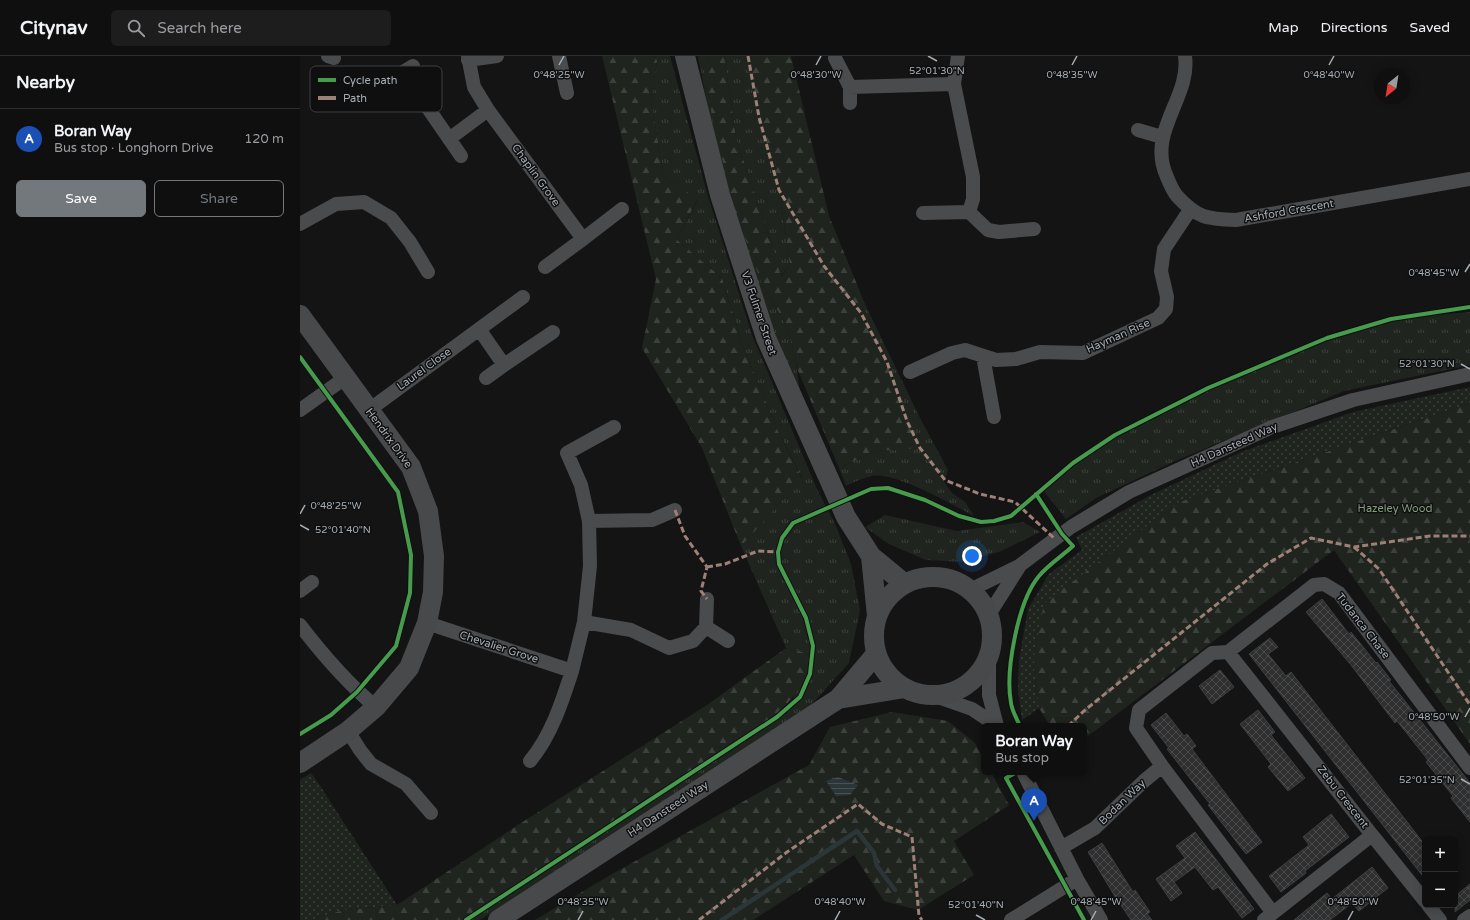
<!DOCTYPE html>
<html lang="en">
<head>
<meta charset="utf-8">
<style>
  :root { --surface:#0f0f10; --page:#1d1d1e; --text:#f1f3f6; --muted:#9b9c9f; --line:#2f2f30; --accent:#73787c }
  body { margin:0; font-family:"Varela Round",sans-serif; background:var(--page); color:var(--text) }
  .controls { position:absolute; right:12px; bottom:12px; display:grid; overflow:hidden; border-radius:6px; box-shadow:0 2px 10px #0003 }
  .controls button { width:36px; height:36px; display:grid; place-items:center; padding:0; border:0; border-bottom:1px solid var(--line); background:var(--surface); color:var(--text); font:20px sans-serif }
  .compass { position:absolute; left:1074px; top:12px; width:36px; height:36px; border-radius:50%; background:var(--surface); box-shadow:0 2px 10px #0003; rotate:210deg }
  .you { position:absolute; left:672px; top:500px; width:14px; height:14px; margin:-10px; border:3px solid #fff; border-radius:50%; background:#1a73e8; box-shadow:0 0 0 6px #1a73e833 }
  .badge { display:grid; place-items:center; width:26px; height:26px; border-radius:50%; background:var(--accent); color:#fff; font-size:13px; font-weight:700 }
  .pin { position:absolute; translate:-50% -33px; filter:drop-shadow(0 1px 2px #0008) }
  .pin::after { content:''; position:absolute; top:21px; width:14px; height:12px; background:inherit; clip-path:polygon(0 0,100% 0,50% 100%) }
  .popup { position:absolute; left:681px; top:667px; width:106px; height:52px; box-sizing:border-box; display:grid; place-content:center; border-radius:6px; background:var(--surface); filter:drop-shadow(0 1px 3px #0005); font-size:13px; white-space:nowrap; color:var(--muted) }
  .popup b { font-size:15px; color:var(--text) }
  .popup::after { content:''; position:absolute; left:50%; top:100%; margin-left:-8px; border:8px solid transparent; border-top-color:var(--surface) }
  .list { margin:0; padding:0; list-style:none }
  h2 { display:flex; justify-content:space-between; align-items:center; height:52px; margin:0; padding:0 16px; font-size:17px }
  h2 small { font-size:13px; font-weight:400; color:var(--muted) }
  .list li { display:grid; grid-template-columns:26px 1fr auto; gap:12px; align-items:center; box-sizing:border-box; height:60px; padding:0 16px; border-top:1px solid var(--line) }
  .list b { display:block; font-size:15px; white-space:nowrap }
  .list p { margin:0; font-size:13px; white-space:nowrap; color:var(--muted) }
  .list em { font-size:13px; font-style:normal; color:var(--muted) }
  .actions { display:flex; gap:8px; padding:12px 16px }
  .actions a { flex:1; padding:9px 0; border:1px solid var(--accent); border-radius:6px; text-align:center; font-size:14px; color:var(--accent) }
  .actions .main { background:var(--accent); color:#fff }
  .icon { flex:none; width:22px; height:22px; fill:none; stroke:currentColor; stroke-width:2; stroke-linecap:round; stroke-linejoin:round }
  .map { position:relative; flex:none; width:1170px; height:864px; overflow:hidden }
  header { display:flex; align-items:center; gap:24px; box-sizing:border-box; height:56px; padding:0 20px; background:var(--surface); border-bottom:1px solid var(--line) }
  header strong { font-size:19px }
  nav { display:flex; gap:22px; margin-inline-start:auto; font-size:14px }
  .search { width:280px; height:36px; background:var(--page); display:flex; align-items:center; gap:10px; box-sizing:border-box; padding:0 14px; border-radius:6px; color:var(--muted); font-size:15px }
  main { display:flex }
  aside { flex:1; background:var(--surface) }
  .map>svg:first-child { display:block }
  .grass { fill:url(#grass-tufts) }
  .forest { fill:url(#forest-firs) }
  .park { fill:url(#park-dots) }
  .water { fill:url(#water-rules) }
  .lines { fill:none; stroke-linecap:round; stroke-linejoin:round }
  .stream { stroke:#2c3639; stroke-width:4.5 }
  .building { fill:url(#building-cross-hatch); stroke:#3d3f41 }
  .street { stroke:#494b4d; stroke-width:14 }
  .secondary { stroke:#48494b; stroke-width:20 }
  .quiet { stroke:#9e8076; stroke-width:3; stroke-dasharray:6 3; stroke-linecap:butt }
  .cycleway-casing { stroke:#0f0f10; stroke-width:6 }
  .cycleway { stroke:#469c4c; stroke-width:4 }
  .ticks { fill:none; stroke:#a6aeb4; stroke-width:1.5 }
  .labels { text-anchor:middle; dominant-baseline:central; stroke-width:3; stroke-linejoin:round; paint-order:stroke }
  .street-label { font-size:11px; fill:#a6aeb4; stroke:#0f0f10 }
  .park-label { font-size:11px; fill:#859e7f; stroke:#0f0f10 }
  .key { fill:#0f0f10; stroke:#3c3f41; stroke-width:1 }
  .key-label { font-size:11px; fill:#a6aeb4 }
  .ticks-label { font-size:10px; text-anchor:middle; fill:#a6aeb4; stroke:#0f0f10; stroke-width:3; stroke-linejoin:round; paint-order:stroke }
</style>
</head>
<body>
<header>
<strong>Citynav</strong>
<div class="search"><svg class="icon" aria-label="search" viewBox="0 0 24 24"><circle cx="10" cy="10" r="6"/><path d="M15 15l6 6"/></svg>Search here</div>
<nav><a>Map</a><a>Directions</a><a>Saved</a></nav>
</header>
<main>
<aside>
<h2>Nearby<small></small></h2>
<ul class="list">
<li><span class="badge" style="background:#1a4fb4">A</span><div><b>Boran Way</b><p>Bus stop · Longhorn Drive</p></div><em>120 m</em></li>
</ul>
<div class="actions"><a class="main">Save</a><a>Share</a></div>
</aside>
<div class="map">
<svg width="1170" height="864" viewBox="0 0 1170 864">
  <defs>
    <pattern id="grass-tufts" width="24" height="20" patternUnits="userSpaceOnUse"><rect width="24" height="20" fill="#1f241f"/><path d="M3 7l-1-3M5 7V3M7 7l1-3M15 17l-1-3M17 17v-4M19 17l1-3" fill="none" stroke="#3d413d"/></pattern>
    <pattern id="forest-firs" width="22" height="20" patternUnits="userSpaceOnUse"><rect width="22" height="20" fill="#1f241f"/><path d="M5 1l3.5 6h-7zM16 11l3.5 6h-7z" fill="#3d413d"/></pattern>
    <pattern id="park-dots" width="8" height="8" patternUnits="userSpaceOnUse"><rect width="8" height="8" fill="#1f241f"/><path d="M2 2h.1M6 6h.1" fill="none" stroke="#3d413d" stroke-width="1.8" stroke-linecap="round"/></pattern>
    <pattern id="water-rules" width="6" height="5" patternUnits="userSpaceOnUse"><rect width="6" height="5" fill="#2c3639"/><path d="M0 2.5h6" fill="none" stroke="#485153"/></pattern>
    <pattern id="building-cross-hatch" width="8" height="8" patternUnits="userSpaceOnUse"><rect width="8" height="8" fill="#2f2f30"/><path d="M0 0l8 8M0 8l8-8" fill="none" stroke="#4a4b4c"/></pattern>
  </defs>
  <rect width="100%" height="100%" fill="#141415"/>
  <path class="grass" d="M355 0H370L407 137 452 279 517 433 536 470 551 508 560 554 549 607 512 648 180 864H164L474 660 493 643 509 598 486 592 441 490C462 468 481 444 502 422L475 369 441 285 422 222 377 184 397 145 380 130 364 121 351 45 357 5Z
    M398 0H410L405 11 462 228 484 265 495 298 500 338 475 283 419 109Z
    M424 0H448L459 61 479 134 490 209 480 221 471 186 436 82Z
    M565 248 619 360 648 414 645 424 637 416 652 437 665 446 674 460C653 449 594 415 572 420 563 422 554 426 546 430L539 412 576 395 620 391 607 365 587 306 561 257Z
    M1170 256V309L1044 335 875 405 796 442 766 463 742 433 773 407 815 379 908 332 1027 282 1091 263Z
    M585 459 657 475 723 466 740 476 699 496 662 506 626 504 589 488 565 471Z"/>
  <path class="forest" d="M302 0H355L357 5 351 45 364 121 380 130 397 144 377 184 422 222 441 285 475 369 502 423C481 444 462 468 441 490L402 392 342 292 356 223Z
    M410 0H424L436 82 471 186 481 221 490 209 479 134 459 61 448 0H491L529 160 565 248 561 257 587 306 607 365 620 392 576 395 539 412 497 312 495 298 484 265 462 228 434 152 412 61 405 11Z
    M1170 347V688L1034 494 784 683V670H750L739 652 733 606 743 547 879 446Z
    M486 592 509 598C502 631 499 638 474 660L164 864H10L43 854 97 849 224 765 407 649Z
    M592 656 648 665 675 687 684 703V716H691L709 749 654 785 674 819 618 854 584 845 554 799 453 864H235L312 818 509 709 530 671Z"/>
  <path class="park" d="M1170 331V347L879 446 744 547 733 606 739 652 722 664 718 634 719 604 728 553 749 518 782 494 776 481 851 439 941 396 1053 356Z
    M11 717 17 725 97 849 43 854 10 864H0V724Z"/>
  <path class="water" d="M538 721 558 729 550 739 536 740 526 725Z"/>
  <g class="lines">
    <path class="stream" d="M422 864 557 775 574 797 577 810 595 834"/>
  </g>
  <path class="building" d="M1022 543 1049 578 1051 576 1076 607 1077 606 1091 624 1089 625 1170 727V766L1151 742 1153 740 1126 706 1128 704 1097 665 1095 667 1051 609 1006 556Z
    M970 582 978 591 968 598 986 620 991 616 1125 789V823L949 598Z
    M920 614 934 631 912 648 899 630Z
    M958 654 975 676 971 679 1005 722 988 735 968 711 971 708 940 668Z
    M866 657 884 680 887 678 896 690 892 693 962 786 946 798 908 749 910 748 867 693 869 692 851 669Z
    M1031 758 1049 781 1005 815 1006 817 981 836 969 820 1009 789 1003 781Z
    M895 776 954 853 942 862 918 831 913 834 895 811 874 826 882 837 871 845 856 823 885 802 876 790Z
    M802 787 833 836 835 834 850 856 847 858 852 864H831L816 842 788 796Z
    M1072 811 1088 832 1059 855 1052 847 1030 864H994L1027 837 1032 843Z
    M1170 828V844L1155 856V840Z"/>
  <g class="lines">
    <path class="street" d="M28 0 34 2
      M168 0 174 31 188 54 283 183 245 211
      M259 0 267 37
      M658 0 654 28 673 121V143L669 156 688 174 699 176 734 173
      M885 0C891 42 846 76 867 121 870 128 872 134 877 140 897 162 907 163 936 164L1170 123
      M535 2 550 31V47
      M168 4 197 0
      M113 10 103 16 161 100
      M550 31 654 28
      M838 74 862 81
      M149 83 188 54
      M623 157 669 156
      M0 168 36 148 64 146 91 162 110 186 128 216
      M283 183 322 153
      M179 273 204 309 253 276
      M683 300 694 361
      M610 316 652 297 665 294 696 304 716 303 740 296 783 297 858 262 866 253 867 241 861 215 864 193 890 154
      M186 322 204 309
      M0 354 45 322
      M69 354 223 241
      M289 465 281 429 267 397 314 371
      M670 534 719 510 771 471 829 436 972 371 1053 344 1170 318
      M0 535 12 526
      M688 560 719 511
      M284 566 290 510 289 465 352 464 375 454
      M127 567 272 615C262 646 251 680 230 705
      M0 569C23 599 47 627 76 651
      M406 571 428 585
      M928 596 1014 529 1024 528 1039 537 1170 712
      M689 599V639L697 670
      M272 615 284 566 331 574 369 592 393 585 406 571 407 543
      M632 639 672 653 696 669
      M48 675 60 694 71 708 106 728 131 757
      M723 716 777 823 801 864
      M1072 779 1125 845
      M761 792 795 772 844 725 862 710
      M1128 849 1140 864
      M711 864 777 823
      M964 864 973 857 1072 779 928 596 912 597 839 654 836 672 862 710 973 857
      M1164 864 1170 860"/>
    <path class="secondary" d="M385 0 420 139 466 282 546 461 571 500 605 528
      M0 259 111 411 128 455 134 500 133 536 127 567 109 612 76 651 48 675 0 707
      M571 500 577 560
      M574 580a59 59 0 1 1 118 0a59 59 0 1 1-118 0Z
      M538 643 605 632
      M198 864 538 643 576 598"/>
    <path class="quiet" d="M448 0 459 61 479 134 524 210 561 257 587 306 607 365 620 392 645 424 680 438 715 446 755 483
      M375 454 385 480 407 511 401 535 407 543
      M1054 491 1079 513 1170 649
      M407 511 425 508 458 495 478 496
      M768 670 785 654 967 508 1011 482 1054 491 1130 480H1170
      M399 864 487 796 558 748 582 768 612 781 619 860 622 864"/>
    <defs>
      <path id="cycleway" d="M0 301 98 436 111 499 110 537 96 590 57 636 31 659 0 678
        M720 670C717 663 712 655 711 647 705 615 718 545 739 520 748 509 762 500 773 490L762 478 736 438
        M717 716 706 722 784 864
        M166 864 477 661 500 641 510 618 513 590 506 562 479 508 478 496 482 482 493 467 571 433 588 432 625 444 659 460 681 466 694 465 711 460 773 407 815 379 908 332 1027 282 1091 263 1170 251"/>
    </defs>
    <use href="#cycleway" class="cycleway-casing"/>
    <use href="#cycleway" class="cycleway"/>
  </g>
  <path class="ticks" d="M628 0 637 5M259 9 264 0M516 9 521 0M772 9 777 0M1029 9 1034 0M1165 216 1170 208M1161 308 1170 313M0 458 5 449M0 469 9 474M1165 661 1170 652M1161 723 1170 728M676 859 685 864M278 864 283 855M535 864 540 855M791 864 796 855M1048 864 1053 855"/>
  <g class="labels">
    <g class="street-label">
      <text transform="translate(236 119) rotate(54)">Chaplin Grove</text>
      <text transform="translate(989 155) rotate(-10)">Ashford Crescent</text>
      <text transform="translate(459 257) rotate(71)">V3 Fulmer Street</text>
      <text transform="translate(818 280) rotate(-24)">Hayman Rise</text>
      <text transform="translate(124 313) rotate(-36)">Laurel Close</text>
      <text transform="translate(89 382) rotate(54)">Hendrix Drive</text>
      <text transform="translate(934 389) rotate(-24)">H4 Dansteed Way</text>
      <text transform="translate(1063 570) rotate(52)">Tudanca Chase</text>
      <text transform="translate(199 591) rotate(18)">Chevalier Grove</text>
      <text transform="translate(1043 741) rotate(52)">Zebu Crescent</text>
      <text transform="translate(822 746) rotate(-44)">Bodan Way</text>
      <text transform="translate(368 753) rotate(-33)">H4 Dansteed Way</text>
    </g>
    <g class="park-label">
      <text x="1095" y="452">Hazeley Wood</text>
    </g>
  </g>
  <rect x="10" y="10" width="132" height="46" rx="6" class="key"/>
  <rect x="18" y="22" width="18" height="4" fill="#469c4c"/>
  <rect x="18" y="40" width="18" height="4" fill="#9e8076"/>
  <g class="key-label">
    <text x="43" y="28">Cycle path</text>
    <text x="43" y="46">Path</text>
  </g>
  <g class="ticks-label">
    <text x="637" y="18">52°01'30"N</text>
    <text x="259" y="22">0°48'25"W</text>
    <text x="516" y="22">0°48'30"W</text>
    <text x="772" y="22">0°48'35"W</text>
    <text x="1029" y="22">0°48'40"W</text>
    <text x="1134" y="220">0°48'45"W</text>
    <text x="1127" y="311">52°01'30"N</text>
    <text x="36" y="453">0°48'25"W</text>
    <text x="43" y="477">52°01'40"N</text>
    <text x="1134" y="664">0°48'50"W</text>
    <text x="1127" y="727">52°01'35"N</text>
    <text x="283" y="849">0°48'35"W</text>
    <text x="540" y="849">0°48'40"W</text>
    <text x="796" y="849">0°48'45"W</text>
    <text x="1053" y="849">0°48'50"W</text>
    <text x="676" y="852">52°01'40"N</text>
  </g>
</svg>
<div class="controls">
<button>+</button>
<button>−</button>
</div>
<svg class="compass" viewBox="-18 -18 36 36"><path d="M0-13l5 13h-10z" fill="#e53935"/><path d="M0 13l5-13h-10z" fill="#9b9c9f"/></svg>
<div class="you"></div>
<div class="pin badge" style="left:734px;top:765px;background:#1a4fb4">A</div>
<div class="popup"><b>Boran Way</b>Bus stop</div>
</div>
</main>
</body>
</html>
